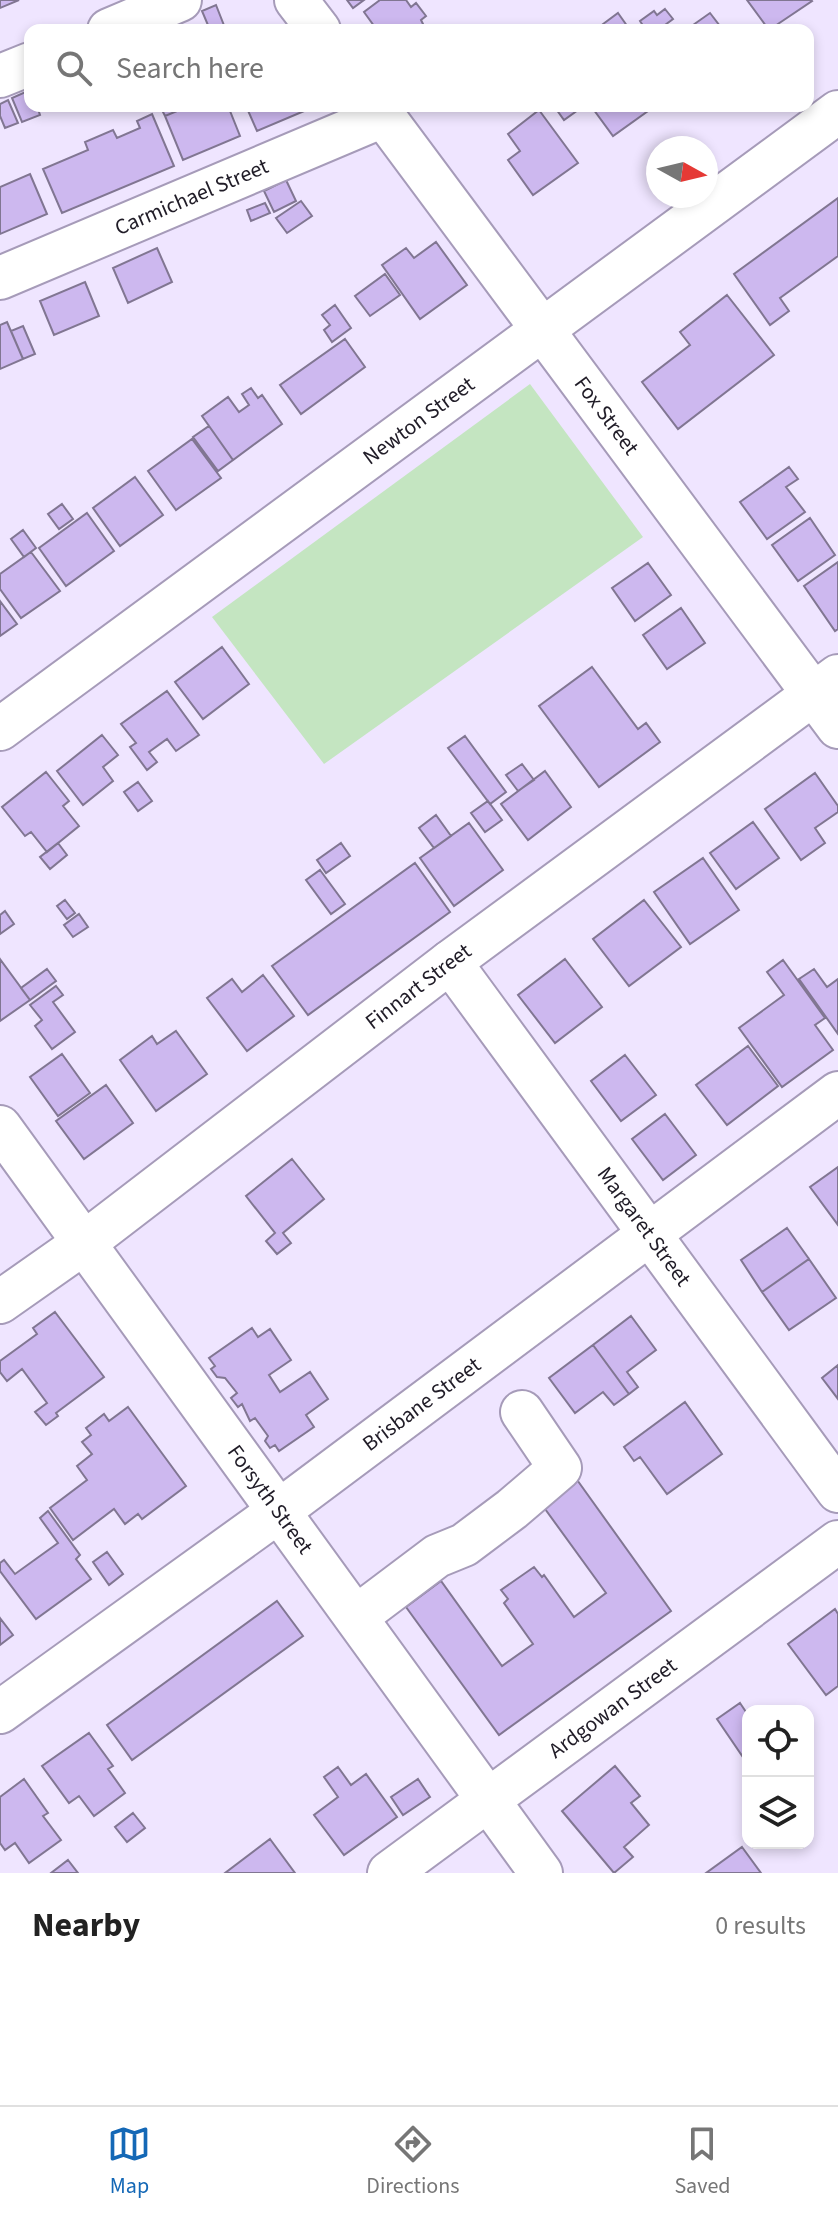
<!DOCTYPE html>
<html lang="en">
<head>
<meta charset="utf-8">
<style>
  :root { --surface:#fff; --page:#f2f2f2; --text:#222; --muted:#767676; --line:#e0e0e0; --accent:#1468b6 }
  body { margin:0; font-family:"Source Sans 3",sans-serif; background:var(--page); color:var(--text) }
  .controls { position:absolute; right:24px; bottom:24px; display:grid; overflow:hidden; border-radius:16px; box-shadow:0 4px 12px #0003 }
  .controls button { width:72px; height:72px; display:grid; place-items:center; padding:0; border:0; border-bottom:2px solid var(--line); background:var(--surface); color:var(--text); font:40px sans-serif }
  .compass { position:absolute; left:646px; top:136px; width:72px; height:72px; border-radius:50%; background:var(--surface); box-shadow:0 4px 12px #0003; rotate:98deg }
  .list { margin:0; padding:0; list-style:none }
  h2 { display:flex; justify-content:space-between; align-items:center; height:104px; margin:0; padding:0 32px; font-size:34px }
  h2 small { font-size:26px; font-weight:400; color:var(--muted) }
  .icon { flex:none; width:44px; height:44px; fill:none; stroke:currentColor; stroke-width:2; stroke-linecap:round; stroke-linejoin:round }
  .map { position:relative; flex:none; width:838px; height:1873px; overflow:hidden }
  .search { position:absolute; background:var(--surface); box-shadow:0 4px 12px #0003; left:24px; right:24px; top:24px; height:88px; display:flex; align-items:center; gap:20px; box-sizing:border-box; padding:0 28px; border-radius:16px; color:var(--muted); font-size:30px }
  .sheet { height:232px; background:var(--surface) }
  nav { display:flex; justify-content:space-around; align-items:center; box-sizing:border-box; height:112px; border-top:2px solid var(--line); background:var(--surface); font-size:22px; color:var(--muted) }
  nav a { display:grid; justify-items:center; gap:4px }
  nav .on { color:var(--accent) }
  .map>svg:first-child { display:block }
  .green { fill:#c4e5c1 }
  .building { fill:#cdb8ef; stroke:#817692; stroke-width:2 }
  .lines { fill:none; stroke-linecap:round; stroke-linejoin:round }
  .minor-casing { stroke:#a69bb9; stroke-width:46 }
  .minor { stroke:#fff; stroke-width:42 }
  .labels { text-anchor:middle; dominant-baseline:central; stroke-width:7; stroke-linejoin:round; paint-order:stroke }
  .street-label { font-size:22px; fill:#201c27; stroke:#f9f6fd }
</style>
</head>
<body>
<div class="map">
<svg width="838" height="1873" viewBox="0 0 838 1873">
  <rect width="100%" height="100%" fill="#efe5ff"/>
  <path class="green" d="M530 384 643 537 324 764 212 617Z"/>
  <path class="building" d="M0 0H19L0 8Z
    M347 0H364L353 8Z
    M380 0H406L411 7 416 3 426 16 421 20 423 24 415 30H377L364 12Z
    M747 0H811L812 1 769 30Z
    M216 5 225 28 210 30 202 11Z
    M665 9 673 19 665 25 668 30H646L640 21 654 11 657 15Z
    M618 13 630 30H602L599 27Z
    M710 13 723 30H686Z
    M30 90V106H37L40 115 22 122 12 98Z
    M8 100 18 123 5 128 0 116V104Z
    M160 106H180L182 109 165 116Z
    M189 106H228L240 136 183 160 165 116Z
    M246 106H316L257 131Z
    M554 106H575L578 110 564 120Z
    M591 106H655L613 136Z
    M539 110 578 163 533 195 508 160 520 151 508 134Z
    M152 114 174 166 62 213 43 169 88 150 85 142 113 130 117 138 140 128 137 121Z
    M30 174 47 214 0 234V187Z
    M286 180 296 201 274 212 264 191Z
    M838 198V256L780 298 789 311 770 325 734 274Z
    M301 201 312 216 287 233 276 218Z
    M265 203 270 213 251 221 247 210Z
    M436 242 467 285 420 319 382 265 406 248 414 258Z
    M157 248 172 282 128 303 113 268Z
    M385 274 400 295 370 316 355 296Z
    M85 282 99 316 54 335 40 301Z
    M727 295 774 355 678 429 642 382 690 345 680 332Z
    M335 305 351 328 332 342 324 330 330 325 322 315Z
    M7 322 23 359 0 369V325Z
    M23 326 35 354 23 359 11 331Z
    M345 339 365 367 301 414 280 385Z
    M251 388 258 398 262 395 282 424 233 460 202 416 228 397 239 412 249 405 242 394Z
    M209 426 233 460 218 471 193 437Z
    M192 439 221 478 176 510 148 471Z
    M789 467 798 479 786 487 805 512 767 539 740 502Z
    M135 477 163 515 120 546 93 508Z
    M62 504 73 519 59 529 48 514Z
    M87 513 114 551 66 586 39 548Z
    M810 518 835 555 798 581 772 545Z
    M23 530 36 548 24 557 11 539Z
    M31 552 60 591 21 618 0 589V574Z
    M838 562V629L835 631 804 586Z
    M648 563 671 595 635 621 612 588Z
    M0 601 17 624 0 636Z
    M681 608 705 643 667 669 643 635Z
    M222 647 249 684 203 719 175 682Z
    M592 667 638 729 646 723 660 742 599 787 539 706Z
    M167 691 199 735 176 751 167 739 149 752 157 762 147 770 130 747 136 743 121 724Z
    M102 735 118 755 103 767 113 781 83 805 57 771Z
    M465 736 506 792 490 804 448 748Z
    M522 764 534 780 518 791 506 775Z
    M545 771 571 807 528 840 501 804Z
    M46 772 69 801 63 806 79 826 47 852 31 832 25 836 2 807Z
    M815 773 838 806V812L815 828 825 843 801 860 765 809Z
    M138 782 152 801 138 811 124 792Z
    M488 801 502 820 485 832 471 813Z
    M436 815 451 836 434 848 419 828Z
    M753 822 779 858 736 889 710 853Z
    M469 823 503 870 454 906 420 858Z
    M58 843 67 855 50 869 40 857Z
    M341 843 350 856 326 873 317 860Z
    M703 858 739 910 690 944 654 892Z
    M415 863 450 912 308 1015 272 966Z
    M320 870 345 904 331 914 306 880Z
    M65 900 75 913 67 919 57 906Z
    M644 900 681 947 629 986 593 939Z
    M5 911 14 924 0 934V915Z
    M79 914 88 927 73 937 64 925Z
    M0 959 30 1000 0 1021Z
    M565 959 602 1007 555 1043 518 995Z
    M783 960 825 1018 815 1025 833 1050 782 1087 739 1028 784 995 767 972Z
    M47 969 56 981 30 1000 21 988Z
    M814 969 827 987 838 979V1034L799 979Z
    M263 975 294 1016 247 1051 207 998 232 979 242 992Z
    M56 986 63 995 53 1002 75 1032 52 1049 35 1026 42 1020 30 1005Z
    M176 1031 207 1074 156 1111 120 1060 152 1036 157 1044Z
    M748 1046 778 1086 727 1125 696 1085Z
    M62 1054 90 1093 58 1116 30 1077Z
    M625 1055 656 1095 621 1121 591 1081Z
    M106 1085 133 1123 84 1159 56 1121Z
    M665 1114 696 1155 663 1180 632 1139Z
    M292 1159 324 1199 283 1233 291 1243 277 1254 266 1241 275 1233 246 1196Z
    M838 1167V1225L810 1187Z
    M787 1228 809 1259 762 1292 741 1260Z
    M809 1259 836 1298 789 1330 762 1292Z
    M55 1312 104 1377 56 1413 58 1416 46 1425 35 1412 47 1403 22 1369 7 1381 0 1372V1361L37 1334 33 1328Z
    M631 1316 656 1350 627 1372 638 1387 629 1394 593 1345Z
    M252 1328 258 1337 270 1329 291 1360 269 1375 280 1392 310 1372 328 1399 306 1415 314 1427 279 1451 275 1445 270 1448 265 1441 268 1436 255 1418 250 1421 242 1404 238 1407 231 1398 237 1393 225 1378 217 1377 211 1369 215 1366 209 1358Z
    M593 1345 629 1394 614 1405 603 1392 575 1413 549 1378Z
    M838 1365V1399L822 1378Z
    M685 1402 722 1454 667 1494 640 1457 634 1461 624 1447Z
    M128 1407 186 1486 142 1519 138 1514 125 1524 114 1509 73 1540 50 1508 87 1480 77 1466 92 1454 82 1442 91 1435 86 1428 104 1414 109 1421Z
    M575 1477 671 1611 499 1735 406 1607 441 1581 502 1666 533 1644 504 1603 508 1599 501 1590 534 1567 542 1577 544 1575 574 1617 606 1593 540 1502Z
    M48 1511 80 1555 76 1559 91 1579 36 1619 0 1571V1563L4 1560 15 1574 58 1543 40 1518Z
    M107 1552 123 1574 109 1585 93 1562Z
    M277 1601 303 1636 132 1760 107 1725Z
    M835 1609 838 1614V1686L826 1695 788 1644Z
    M0 1618 13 1635 0 1645Z
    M740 1703 748 1715 747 1763 717 1719Z
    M89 1733 113 1766 108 1769 125 1793 94 1816 79 1796 69 1803 42 1766Z
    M615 1766 640 1796 631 1803 649 1825 624 1847 633 1857 614 1873 562 1811Z
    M338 1767 351 1785 366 1774 397 1817 344 1855 314 1815 338 1797 324 1777Z
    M24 1779 48 1813 43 1816 61 1840 29 1863 15 1843 5 1850 0 1843V1797Z
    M418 1779 430 1797 403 1815 391 1797Z
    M133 1813 145 1828 127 1842 115 1827Z
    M270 1839 295 1873H225Z
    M742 1847 761 1873H706Z
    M68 1860 78 1873H51Z"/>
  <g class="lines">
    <defs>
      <g id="minor">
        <path d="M296 0 319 30"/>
        <path d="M109 30 180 0"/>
        <path d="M0 76 30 64"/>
        <path id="s1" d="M376 106 838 727"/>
        <path id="s2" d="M0 278 383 116"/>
        <path id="s3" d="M0 729 838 112"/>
        <path id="s4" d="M450 962 838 1491"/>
        <path id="s5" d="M0 1127 541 1873"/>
        <path id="s6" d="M0 1302 84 1243 450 962 838 676"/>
        <path d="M356 1617 437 1556 464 1545 512 1509 560 1468 522 1412"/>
        <path id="s7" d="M0 1712 279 1511 838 1093"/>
        <path id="s8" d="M389 1873 838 1542"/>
      </g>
    </defs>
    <use href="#minor" class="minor-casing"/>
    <use href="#minor" class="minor"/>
  </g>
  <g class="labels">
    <g class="street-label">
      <text stroke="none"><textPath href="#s2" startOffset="208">Carmichael Street</textPath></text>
      <text stroke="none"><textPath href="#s1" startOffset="386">Fox Street</textPath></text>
      <text stroke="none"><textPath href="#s3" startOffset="520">Newton Street</textPath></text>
      <text stroke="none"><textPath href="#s6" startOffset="524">Finnart Street</textPath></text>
      <text stroke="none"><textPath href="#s4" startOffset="328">Margaret Street</textPath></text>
      <text stroke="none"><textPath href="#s7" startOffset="522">Brisbane Street</textPath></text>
      <text stroke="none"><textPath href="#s5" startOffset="460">Forsyth Street</textPath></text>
      <text stroke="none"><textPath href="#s8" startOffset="278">Ardgowan Street</textPath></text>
    </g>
  </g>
</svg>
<div class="controls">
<button><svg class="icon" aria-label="locate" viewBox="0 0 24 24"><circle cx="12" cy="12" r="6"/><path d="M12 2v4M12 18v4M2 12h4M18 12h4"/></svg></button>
<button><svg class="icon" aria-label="layers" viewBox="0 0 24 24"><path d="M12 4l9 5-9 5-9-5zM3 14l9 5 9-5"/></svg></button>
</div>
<svg class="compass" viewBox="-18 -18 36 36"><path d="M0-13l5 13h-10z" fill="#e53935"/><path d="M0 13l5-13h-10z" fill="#767676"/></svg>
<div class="search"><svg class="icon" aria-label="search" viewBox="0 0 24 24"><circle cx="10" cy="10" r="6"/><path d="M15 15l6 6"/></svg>Search here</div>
</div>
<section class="sheet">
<h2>Nearby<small>0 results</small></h2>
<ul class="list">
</ul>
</section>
<nav>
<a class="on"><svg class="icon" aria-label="map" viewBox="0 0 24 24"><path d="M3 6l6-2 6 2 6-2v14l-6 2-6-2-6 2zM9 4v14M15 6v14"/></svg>Map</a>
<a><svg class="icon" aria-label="directions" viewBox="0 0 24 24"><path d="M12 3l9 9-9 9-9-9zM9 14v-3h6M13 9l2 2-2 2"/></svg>Directions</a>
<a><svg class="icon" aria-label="saved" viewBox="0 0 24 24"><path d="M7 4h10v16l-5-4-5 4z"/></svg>Saved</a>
</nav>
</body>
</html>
